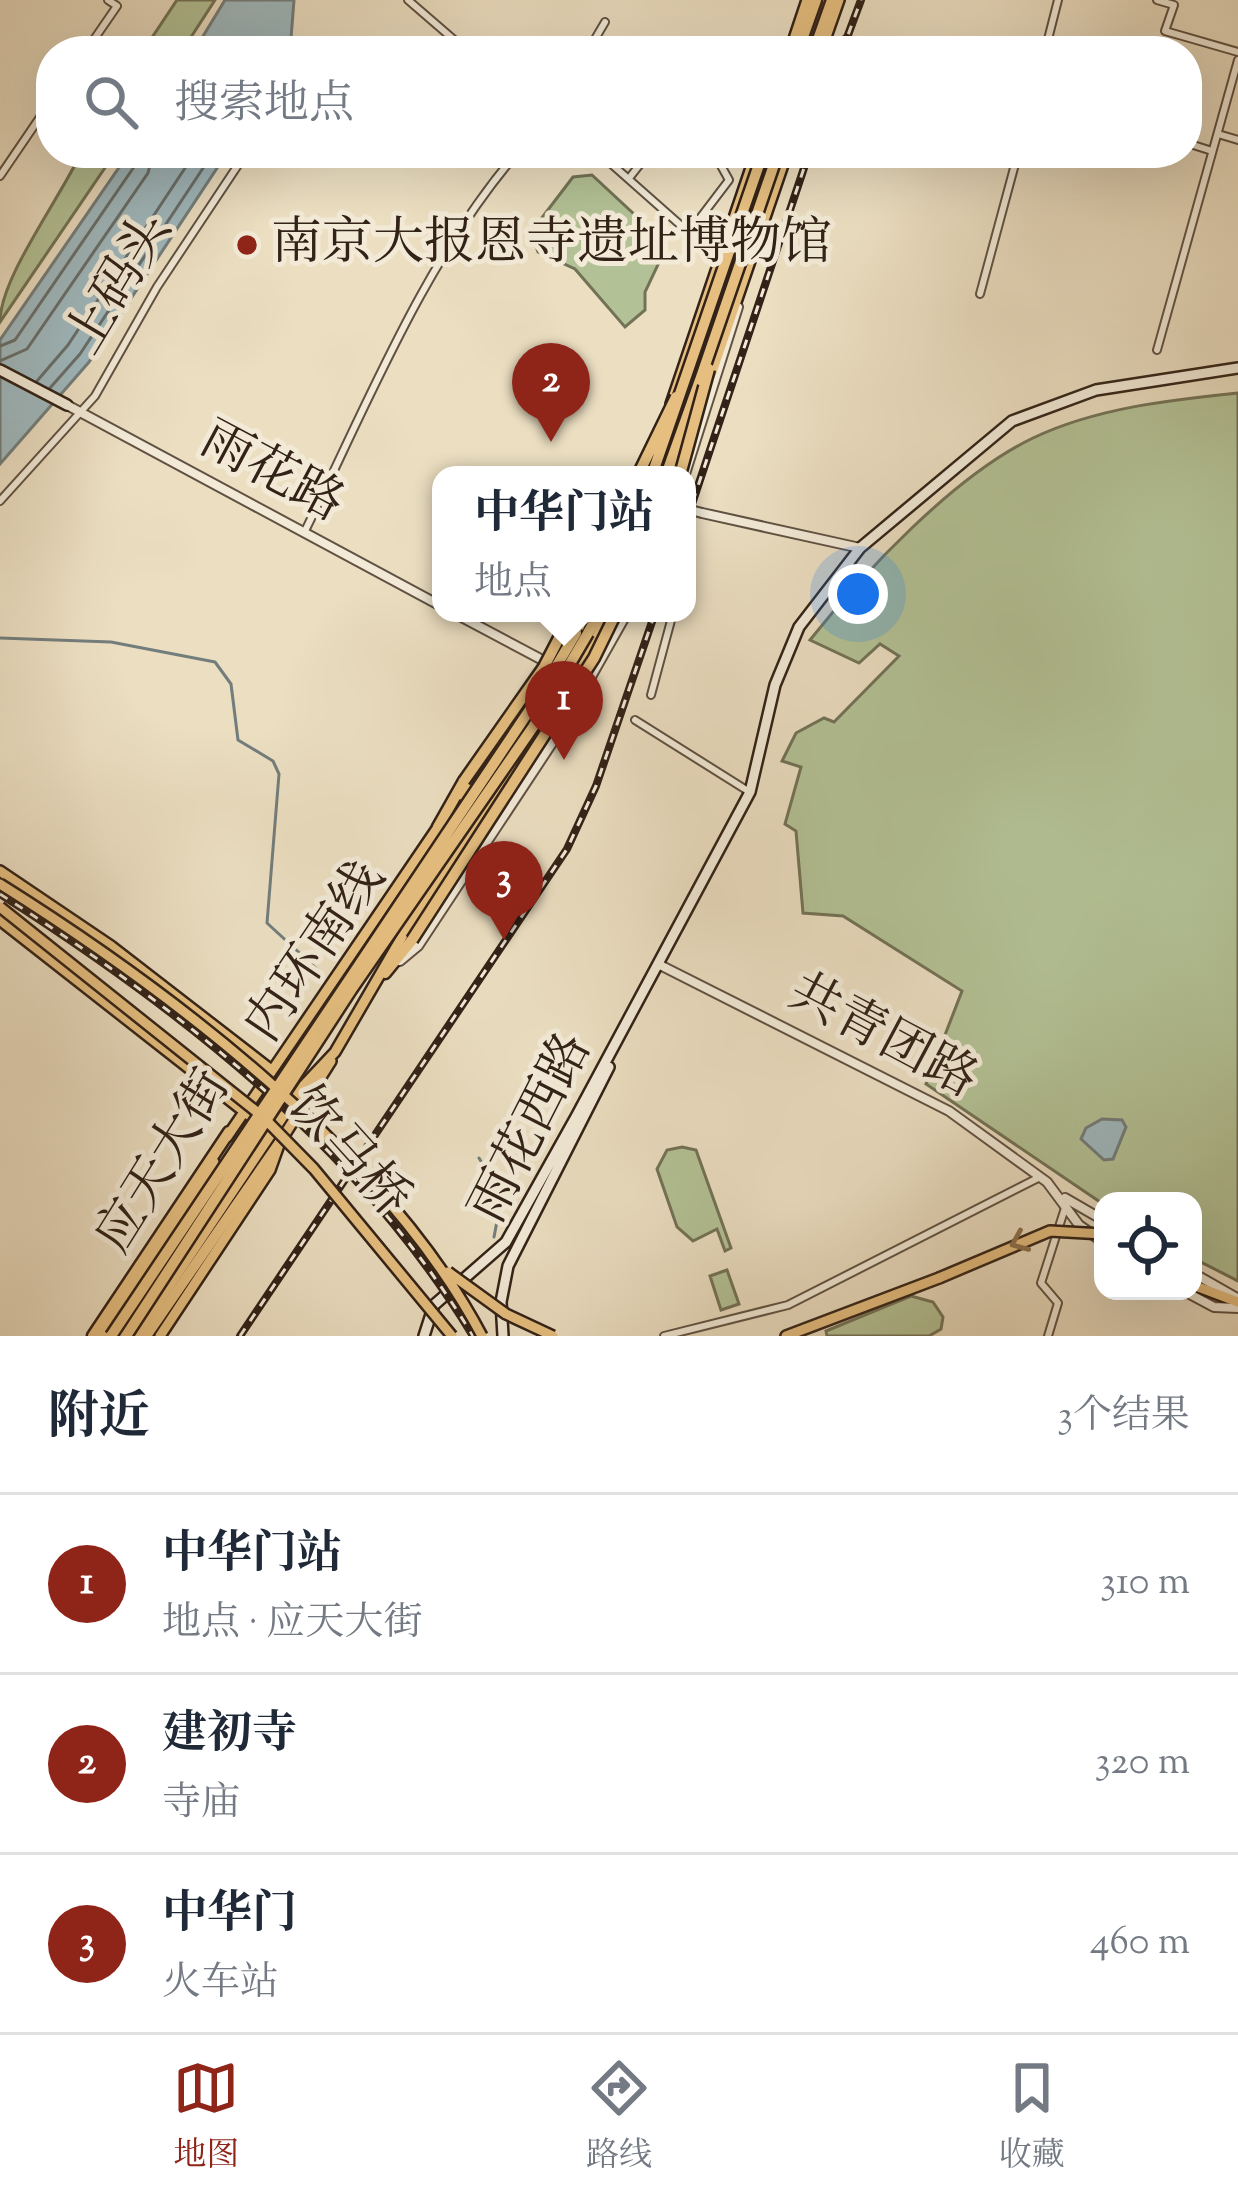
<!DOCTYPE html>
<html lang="zh">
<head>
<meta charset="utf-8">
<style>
  :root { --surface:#fff; --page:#f6f6f7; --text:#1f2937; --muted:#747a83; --line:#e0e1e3; --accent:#8f2418 }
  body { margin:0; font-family:"Sorts Mill Goudy","Noto Serif SC",serif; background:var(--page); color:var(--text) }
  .controls { position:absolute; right:36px; bottom:36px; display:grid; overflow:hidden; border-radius:24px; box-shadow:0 12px 48px #0002 }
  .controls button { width:108px; height:108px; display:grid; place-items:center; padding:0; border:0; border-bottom:3px solid var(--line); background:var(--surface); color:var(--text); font:60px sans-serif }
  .you { position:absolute; left:858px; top:594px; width:42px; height:42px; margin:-30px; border:9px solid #fff; border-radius:50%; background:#1a73e8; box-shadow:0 0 0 18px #1a73e833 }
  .badge { display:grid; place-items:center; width:78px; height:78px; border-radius:50%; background:var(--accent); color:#fff; font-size:39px; font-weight:700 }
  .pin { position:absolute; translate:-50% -99px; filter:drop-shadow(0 3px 6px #0008) }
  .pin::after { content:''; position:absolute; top:63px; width:42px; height:36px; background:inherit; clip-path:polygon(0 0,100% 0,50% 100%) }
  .popup { position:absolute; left:432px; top:466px; width:264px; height:156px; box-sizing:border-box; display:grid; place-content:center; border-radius:24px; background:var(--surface); filter:drop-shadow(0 3px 9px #0005); font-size:39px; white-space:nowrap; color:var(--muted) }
  .popup b { font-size:45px; color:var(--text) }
  .popup::after { content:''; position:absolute; left:50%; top:100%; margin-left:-24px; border:24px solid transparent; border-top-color:var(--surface) }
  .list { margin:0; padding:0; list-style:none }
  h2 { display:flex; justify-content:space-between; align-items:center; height:156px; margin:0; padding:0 48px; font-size:51px }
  h2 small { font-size:39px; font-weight:400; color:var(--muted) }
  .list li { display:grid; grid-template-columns:78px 1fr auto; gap:36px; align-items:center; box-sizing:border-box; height:180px; padding:0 48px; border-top:3px solid var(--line) }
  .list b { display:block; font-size:45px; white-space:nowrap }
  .list p { margin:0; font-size:39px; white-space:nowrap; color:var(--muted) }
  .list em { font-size:39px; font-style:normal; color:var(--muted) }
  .icon { flex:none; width:66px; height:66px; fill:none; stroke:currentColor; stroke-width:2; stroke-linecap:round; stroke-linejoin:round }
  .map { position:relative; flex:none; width:1238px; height:1336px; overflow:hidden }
  .search { position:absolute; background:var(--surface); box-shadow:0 12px 48px #0002; left:36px; right:36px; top:36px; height:132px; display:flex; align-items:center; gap:30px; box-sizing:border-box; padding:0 42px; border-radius:48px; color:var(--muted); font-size:45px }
  .sheet { height:696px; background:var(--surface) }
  nav { display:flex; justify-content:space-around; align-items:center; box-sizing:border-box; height:168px; border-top:3px solid var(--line); background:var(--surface); font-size:33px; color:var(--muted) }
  nav a { display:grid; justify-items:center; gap:6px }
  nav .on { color:var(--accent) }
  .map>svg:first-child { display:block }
  .green { fill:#b3c296; stroke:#727256; stroke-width:3 }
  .water { fill:#9fb9bf; stroke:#737d7c; stroke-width:3 }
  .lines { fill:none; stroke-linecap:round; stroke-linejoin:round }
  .shore { stroke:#686e6b; stroke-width:3 }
  .stream { stroke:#737d7c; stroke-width:3 }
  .minor-casing { stroke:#605142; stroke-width:10 }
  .tertiary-casing { stroke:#605142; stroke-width:12 }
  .secondary-casing { stroke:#322217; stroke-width:14 }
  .primary-casing { stroke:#322217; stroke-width:14 }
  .trunk-casing { stroke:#322217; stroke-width:15 }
  .minor { stroke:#f2ead7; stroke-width:6 }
  .tertiary { stroke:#f2ead7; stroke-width:8 }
  .secondary { stroke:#f2ead7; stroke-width:9 }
  .primary { stroke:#e6bf80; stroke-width:9 }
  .trunk { stroke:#e6bf80; stroke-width:10 }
  .rail-casing { stroke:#322217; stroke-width:8 }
  .rail { stroke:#f2ead7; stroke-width:3; stroke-dasharray:9; stroke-linecap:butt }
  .tertiary-bridge-casing { stroke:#605142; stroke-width:12; stroke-linecap:butt }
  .primary-bridge-casing { stroke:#322217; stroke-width:14; stroke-linecap:butt }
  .trunk-bridge-casing { stroke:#322217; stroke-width:15; stroke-linecap:butt }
  .tertiary-bridge { stroke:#f2ead7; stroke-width:8 }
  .primary-bridge { stroke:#e6bf80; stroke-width:9 }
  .trunk-bridge { stroke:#e6bf80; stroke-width:10 }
  .oneway { stroke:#8c704c }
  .poi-dot { fill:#8f2418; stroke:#f2ead7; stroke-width:4.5 }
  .labels { text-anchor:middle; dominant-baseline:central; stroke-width:10; stroke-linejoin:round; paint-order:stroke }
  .poi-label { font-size:51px; fill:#322217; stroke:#f2ead7; text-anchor:start }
  .street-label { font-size:51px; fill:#322217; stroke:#f2ead7 }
</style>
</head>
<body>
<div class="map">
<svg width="1238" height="1336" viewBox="0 0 1238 1336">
  <rect width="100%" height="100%" fill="#ebdec1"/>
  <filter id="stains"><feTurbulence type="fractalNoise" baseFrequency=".00167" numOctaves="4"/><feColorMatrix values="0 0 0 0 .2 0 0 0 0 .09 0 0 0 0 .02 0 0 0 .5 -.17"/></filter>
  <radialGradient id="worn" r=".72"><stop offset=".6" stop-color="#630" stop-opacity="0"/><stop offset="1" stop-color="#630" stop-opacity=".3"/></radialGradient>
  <path class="green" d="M177 0H215L182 51H143Z
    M81 153H115L0 322C0 278 59 200 81 153Z
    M592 175 635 215 663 254 645 292V310L625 327 575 269 538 252 531 232 573 177Z
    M1238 393V1281L1193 1258V1201L1103 1204 926 1084 962 991 843 916 803 913 796 831 785 824 801 767 782 761 796 733 824 718 834 722 899 656 880 644 859 663 810 640C864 572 954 476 1033 438 1096 408 1169 400 1238 393Z
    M682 1147 696 1150 731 1248 725 1251 717 1229 693 1241 677 1227 657 1169 667 1150Z
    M727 1270 739 1304 721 1310 710 1276Z
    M911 1296 933 1302 943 1317 941 1329 929 1336H827L826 1331Z"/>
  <path class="water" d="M225 0H294L290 51H194Z
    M129 153H227L89 362 0 464V340Z
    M1102 1119 1122 1120 1126 1127 1113 1159 1104 1160 1081 1139 1086 1128Z"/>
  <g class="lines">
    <path class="shore" d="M0 346 15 340 136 164 138 153
      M0 361 27 349 148 173 153 153
      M37 381 68 345 195 153
      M50 388 80 354 213 153"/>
    <path class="stream" d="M0 638 111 642 215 662 231 684 238 740 273 761 279 774 267 923 318 970
      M479 1158 502 1195 494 1237"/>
    <defs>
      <path id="minor" d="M408 0 467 51
        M1157 0 1174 5 1165 31 1238 52
        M846 39 884 51
        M86 51 117 6 108 0
        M312 51 317 44
        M588 51 605 22
        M1045 51 1058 0
        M1218 134 1238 140
        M1187 143 1212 151
        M599 153 720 260
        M0 176 51 101
        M630 177 649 153
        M691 230 729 180 714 153
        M980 294 1018 153
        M1157 350 1238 60
        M0 501 95 396 157 287 246 153
        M304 533C367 405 424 261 517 153
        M651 695 673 613
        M635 720 748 791
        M664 1336 788 1305 1040 1177
        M1048 1336 1058 1303 1041 1283 1065 1208"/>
      <path id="tertiary" d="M67 405 441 606
        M685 474 738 307
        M702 513 860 548
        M454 613 550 664
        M400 961 418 946 562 728 627 613
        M658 964 949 1111 1047 1182 1079 1225 1103 1242
        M1065 1198 1103 1220
        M1193 1273 1237 1298
        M1184 1291 1214 1307 1238 1308"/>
      <path id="secondary" d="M0 370 67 405
        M424 1336 434 1305 506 1242 577 1115 750 792 775 685 799 627 860 548 1012 421 1096 390 1238 368
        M503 1336 501 1302 508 1266 609 1067"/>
      <path id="primary" d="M790 51 807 0
        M821 51 839 0
        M711 375 787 153
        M671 404 756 153
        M672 475 683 447
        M461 795 513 720
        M0 871 111 946 270 1069
        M0 920 260 1124
        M227 1137 440 824
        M1193 1285 1238 1302
        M102 1336 214 1162
        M136 1336 304 1085 335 1052 403 935 590 652 608 613
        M160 1336 270 1170 280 1142 331 1061
        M786 1336 939 1278"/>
      <path id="trunk" d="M798 51 816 0
        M814 51 832 0
        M666 475 700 380
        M576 633 585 613
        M588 633 599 613
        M438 827 464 781
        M385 973 412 940
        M93 1336 229 1132
        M146 1336 280 1142"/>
    </defs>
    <use href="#minor" class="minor-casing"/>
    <use href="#tertiary" class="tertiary-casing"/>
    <use href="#secondary" class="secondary-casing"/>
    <use href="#primary" class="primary-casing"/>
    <use href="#trunk" class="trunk-casing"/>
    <use href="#minor" class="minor"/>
    <use href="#tertiary" class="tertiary"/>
    <use href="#secondary" class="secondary"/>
    <use href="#primary" class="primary"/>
    <use href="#trunk" class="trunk"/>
    <defs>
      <path id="rail" d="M842 51 861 0
        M687 519 809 153
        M0 894C182 1010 360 1149 473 1336
        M240 1336 567 849 596 786 655 613"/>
    </defs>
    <use href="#rail" class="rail-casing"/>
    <use href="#rail" class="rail"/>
    <defs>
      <path id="tertiary-bridge" d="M687 509 702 513"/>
      <path id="primary-bridge" d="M0 884C172 992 386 1154 482 1336
        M0 907 262 1116 314 1169 452 1336
        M448 1272 506 1314 553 1336
        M939 1278 1050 1231 1103 1234"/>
      <path id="trunk-bridge" d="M700 380 778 153
        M638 475 676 397
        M652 475 763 153
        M680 475 709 369
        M464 781 544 667 572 613
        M412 940 594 658 616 613
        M111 1336 537 699 576 633
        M126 1336 351 990 533 727 588 633"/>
    </defs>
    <use href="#tertiary-bridge" class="tertiary-bridge-casing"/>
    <use href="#primary-bridge" class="primary-bridge-casing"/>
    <use href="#trunk-bridge" class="trunk-bridge-casing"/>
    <use href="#tertiary-bridge" class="tertiary-bridge"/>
    <use href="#primary-bridge" class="primary-bridge"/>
    <use href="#trunk-bridge" class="trunk-bridge"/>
  </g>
  <defs><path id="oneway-chevron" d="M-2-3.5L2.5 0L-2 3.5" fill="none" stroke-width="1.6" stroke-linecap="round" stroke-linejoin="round" transform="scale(3)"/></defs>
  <use class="oneway" href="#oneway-chevron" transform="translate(1019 1242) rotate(157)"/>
  <circle class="poi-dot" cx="247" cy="245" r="12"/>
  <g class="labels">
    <g class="poi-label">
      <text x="271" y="245">南京大报恩寺遗址博物馆</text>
    </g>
    <g class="street-label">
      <text transform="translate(121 285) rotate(-59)">上码头</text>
      <text transform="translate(271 474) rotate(28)">雨花路</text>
      <text transform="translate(317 953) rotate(-56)">内环南线</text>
      <text transform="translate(882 1038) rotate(28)">共青团路</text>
      <text transform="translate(533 1129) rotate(-63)">雨花西路</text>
      <text transform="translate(347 1154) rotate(48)">饮马桥</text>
      <text transform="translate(165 1163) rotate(-58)">应天大街</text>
    </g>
  </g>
  <rect width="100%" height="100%" filter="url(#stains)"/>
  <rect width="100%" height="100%" fill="url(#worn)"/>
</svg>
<div class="controls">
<button><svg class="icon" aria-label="locate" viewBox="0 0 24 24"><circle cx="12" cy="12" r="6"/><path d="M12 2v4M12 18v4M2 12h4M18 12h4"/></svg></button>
</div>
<div class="you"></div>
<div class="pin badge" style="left:564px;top:760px">1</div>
<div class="popup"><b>中华门站</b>地点</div>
<div class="pin badge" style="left:551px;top:442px">2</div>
<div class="pin badge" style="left:504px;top:940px">3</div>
<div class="search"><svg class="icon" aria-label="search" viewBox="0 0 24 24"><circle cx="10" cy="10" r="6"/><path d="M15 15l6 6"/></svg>搜索地点</div>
</div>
<section class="sheet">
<h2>附近<small>3个结果</small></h2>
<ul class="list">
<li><span class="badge">1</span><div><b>中华门站</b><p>地点 · 应天大街</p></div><em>310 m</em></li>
<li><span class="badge">2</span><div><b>建初寺</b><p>寺庙</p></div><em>320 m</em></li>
<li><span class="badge">3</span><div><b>中华门</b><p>火车站</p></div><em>460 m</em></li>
</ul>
</section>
<nav>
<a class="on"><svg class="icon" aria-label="map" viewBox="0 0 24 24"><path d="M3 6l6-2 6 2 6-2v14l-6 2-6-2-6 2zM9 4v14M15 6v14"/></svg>地图</a>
<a><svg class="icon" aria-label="directions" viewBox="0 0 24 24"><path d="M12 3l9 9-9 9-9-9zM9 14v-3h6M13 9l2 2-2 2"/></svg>路线</a>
<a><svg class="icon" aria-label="saved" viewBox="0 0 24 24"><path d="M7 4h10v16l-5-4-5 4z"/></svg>收藏</a>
</nav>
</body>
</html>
